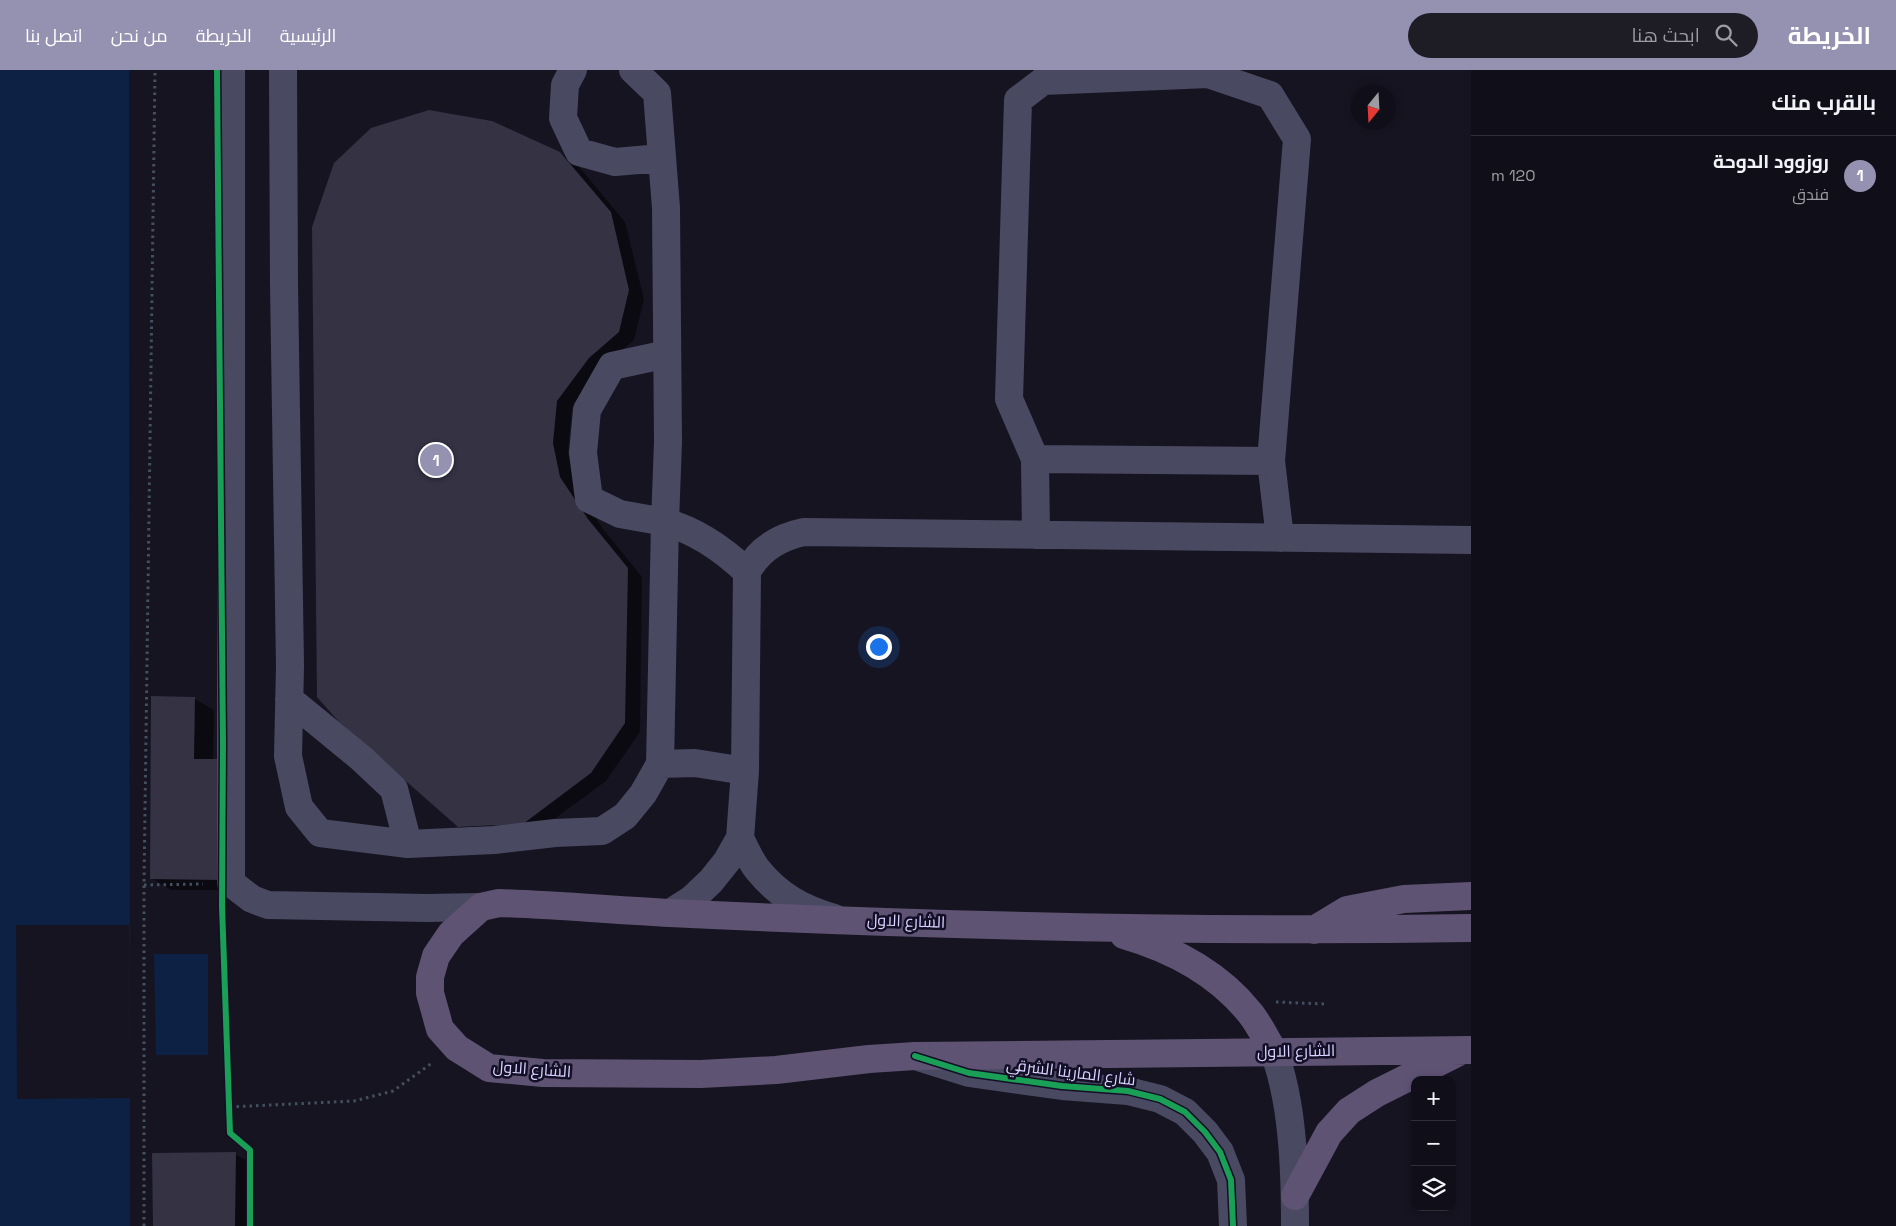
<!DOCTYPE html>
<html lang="ar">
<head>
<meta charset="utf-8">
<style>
  :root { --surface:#100f19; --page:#1e1d26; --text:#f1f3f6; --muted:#9c9ca2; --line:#302f38; --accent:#9591b1 }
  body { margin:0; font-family:"Space Grotesk",Cairo,sans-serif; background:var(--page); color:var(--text); direction:rtl }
  .controls { position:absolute; right:15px; bottom:15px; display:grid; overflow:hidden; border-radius:10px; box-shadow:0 2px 8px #0003 }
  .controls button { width:45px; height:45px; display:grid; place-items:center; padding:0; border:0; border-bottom:1px solid var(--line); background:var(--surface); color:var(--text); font:25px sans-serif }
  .compass { position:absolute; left:1351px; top:15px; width:45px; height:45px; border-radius:50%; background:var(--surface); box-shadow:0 2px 8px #0003; rotate:198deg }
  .you { position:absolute; left:878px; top:576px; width:18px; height:18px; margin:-12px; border:4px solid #fff; border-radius:50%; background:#1a73e8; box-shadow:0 0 0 8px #1a73e833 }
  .badge { display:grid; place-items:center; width:32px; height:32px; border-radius:50%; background:var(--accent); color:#fff; font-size:16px; font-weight:700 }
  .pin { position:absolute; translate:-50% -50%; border:2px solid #fff; box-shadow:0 1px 5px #0006 }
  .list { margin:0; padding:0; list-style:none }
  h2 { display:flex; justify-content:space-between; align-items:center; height:65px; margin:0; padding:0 20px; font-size:21px }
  h2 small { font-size:16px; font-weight:400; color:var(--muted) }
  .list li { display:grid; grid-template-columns:32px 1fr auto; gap:15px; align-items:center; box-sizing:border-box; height:80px; padding:0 20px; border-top:1px solid var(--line) }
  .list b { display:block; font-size:19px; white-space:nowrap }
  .list p { margin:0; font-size:16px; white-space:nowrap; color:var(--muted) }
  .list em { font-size:16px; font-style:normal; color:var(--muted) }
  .icon { flex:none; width:28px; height:28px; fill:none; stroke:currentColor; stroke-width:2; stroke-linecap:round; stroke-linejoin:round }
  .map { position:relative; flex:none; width:1471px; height:1156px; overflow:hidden; direction:ltr }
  header { display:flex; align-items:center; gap:30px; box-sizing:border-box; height:70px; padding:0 25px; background:var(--accent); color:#fff }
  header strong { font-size:24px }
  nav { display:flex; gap:28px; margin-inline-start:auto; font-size:18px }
  .search { width:350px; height:45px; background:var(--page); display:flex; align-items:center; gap:12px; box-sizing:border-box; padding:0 18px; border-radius:28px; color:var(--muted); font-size:19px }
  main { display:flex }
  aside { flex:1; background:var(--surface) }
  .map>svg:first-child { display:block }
  .water { fill:#0d2144 }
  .pier { fill:#161421 }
  .shadow { fill:#0007 }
  .building { fill:#343243 }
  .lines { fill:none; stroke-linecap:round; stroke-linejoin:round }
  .path { stroke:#44505f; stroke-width:3; stroke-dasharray:2.5 4; stroke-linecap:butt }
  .minor { stroke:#4a4962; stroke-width:28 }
  .major { stroke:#5e5373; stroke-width:28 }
  .cycleway-casing { stroke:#130f26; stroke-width:9 }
  .cycleway { stroke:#1a9f57; stroke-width:6 }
  .labels { text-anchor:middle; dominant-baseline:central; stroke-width:5; stroke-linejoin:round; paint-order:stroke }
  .street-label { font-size:16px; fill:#d9d4ff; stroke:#130f26 }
</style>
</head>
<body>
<header>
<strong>الخريطة</strong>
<div class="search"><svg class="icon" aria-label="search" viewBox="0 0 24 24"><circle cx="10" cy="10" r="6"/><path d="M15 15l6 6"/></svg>ابحث هنا</div>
<nav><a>الرئيسية</a><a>الخريطة</a><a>من نحن</a><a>اتصل بنا</a></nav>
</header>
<main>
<aside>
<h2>بالقرب منك<small></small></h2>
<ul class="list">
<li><span class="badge">1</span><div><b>روزوود الدوحة</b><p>فندق</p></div><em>120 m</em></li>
</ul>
</aside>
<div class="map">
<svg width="1471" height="1156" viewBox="0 0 1471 1156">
  <rect width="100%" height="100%" fill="#161421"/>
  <path class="water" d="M0 0H129L130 1156H0Z
    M154 884H208V985H156Z"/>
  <path class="pier" d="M16 855H129L130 1028 17 1029Z"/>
  <path class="shadow" d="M560 83 575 92 625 152 644 229 634 270 604 296 572 339 568 382 575 416 603 459 642 507 640 662 606 711 538 761 473 765 458 756Z
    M152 627 195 629 214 640 213 691 238 820H171L151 808Z
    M235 1084 255 1095 254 1156H154Z"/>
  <path class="building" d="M429 40 492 51 560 82 611 142 629 220 619 262 589 288 557 331 553 373 560 407 588 449 628 498 625 653 591 703 523 754 458 757 339 652 317 627 312 157 334 93 371 58Z
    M151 626 195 627 194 689H218L219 810 150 809Z
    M236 1082 235 1156H153L152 1083Z"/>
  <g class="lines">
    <path class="path" d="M144 815 203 814
      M1276 932 1325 934
      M230 1037 354 1031 393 1021 432 993
      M144 1156V815L155 0"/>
    <path class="minor" d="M231 0V813L252 829 268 835 427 838 481 837
      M283 0 284 215 290 596 288 686 299 737 320 763 408 774 494 770 555 763 602 761 625 746 643 724 660 694
      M573 0 565 15 563 48 579 82 615 92 661 88
      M633 0 657 23 666 138 668 372 665 452C697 461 723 479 747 502
      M667 284 612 296 587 340 583 383 589 429 620 444 665 452 660 694 695 693 745 701
      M1035 389 1271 391
      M1036 465 1035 389 1009 329 1018 30 1043 11 1208 4 1270 25 1297 69 1271 391 1280 468
      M289 629 361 688 394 719 408 774
      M740 768C745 778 750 790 757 799 779 826 801 838 834 848
      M670 843 692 829 711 811 727 791 740 768 745 701 747 502C759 479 780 467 804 462L1471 470
      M1274 982C1293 1033 1295 1101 1295 1156
      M921 988 969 1003 1062 1016 1128 1021 1160 1029 1185 1042 1205 1062 1220 1082 1231 1110 1233 1156"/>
    <path class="major" d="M1471 858C1204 862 936 856 670 843 613 840 556 835 499 833L481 837 451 864 436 886 430 907V923L440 959 457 978 489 998 543 1003 701 1004 776 1000 869 989 915 986 1471 980
      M1314 860 1347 840 1404 829 1471 826
      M1124 865C1172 879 1218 903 1250 943 1259 954 1266 969 1274 982
      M1295 1126 1329 1063 1349 1041 1377 1023 1457 983"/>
    <defs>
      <path id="cycleway" d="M217 0 223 673 222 836 230 1063 250 1080V1156
        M915 986 969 1003 1062 1016 1128 1021 1160 1029 1185 1042 1205 1062 1220 1082 1231 1110 1233 1156"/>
    </defs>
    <use href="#cycleway" class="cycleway-casing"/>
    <use href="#cycleway" class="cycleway"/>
  </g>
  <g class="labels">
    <g class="street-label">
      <text transform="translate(906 851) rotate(2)">الشارع الاول</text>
      <text transform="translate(1296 981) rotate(-1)">الشارع الاول</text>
      <text transform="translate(532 999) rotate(4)">الشارع الاول</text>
      <text transform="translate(1071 1002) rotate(7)">شارع المارينا الشرقي</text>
    </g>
  </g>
</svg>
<div class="controls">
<button>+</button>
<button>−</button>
<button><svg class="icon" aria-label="layers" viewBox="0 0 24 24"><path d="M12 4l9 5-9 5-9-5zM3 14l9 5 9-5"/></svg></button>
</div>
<svg class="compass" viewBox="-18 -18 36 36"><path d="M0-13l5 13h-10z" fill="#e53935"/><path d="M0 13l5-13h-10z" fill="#9c9ca2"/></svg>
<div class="you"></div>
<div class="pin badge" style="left:436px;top:390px">1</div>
</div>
</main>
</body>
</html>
